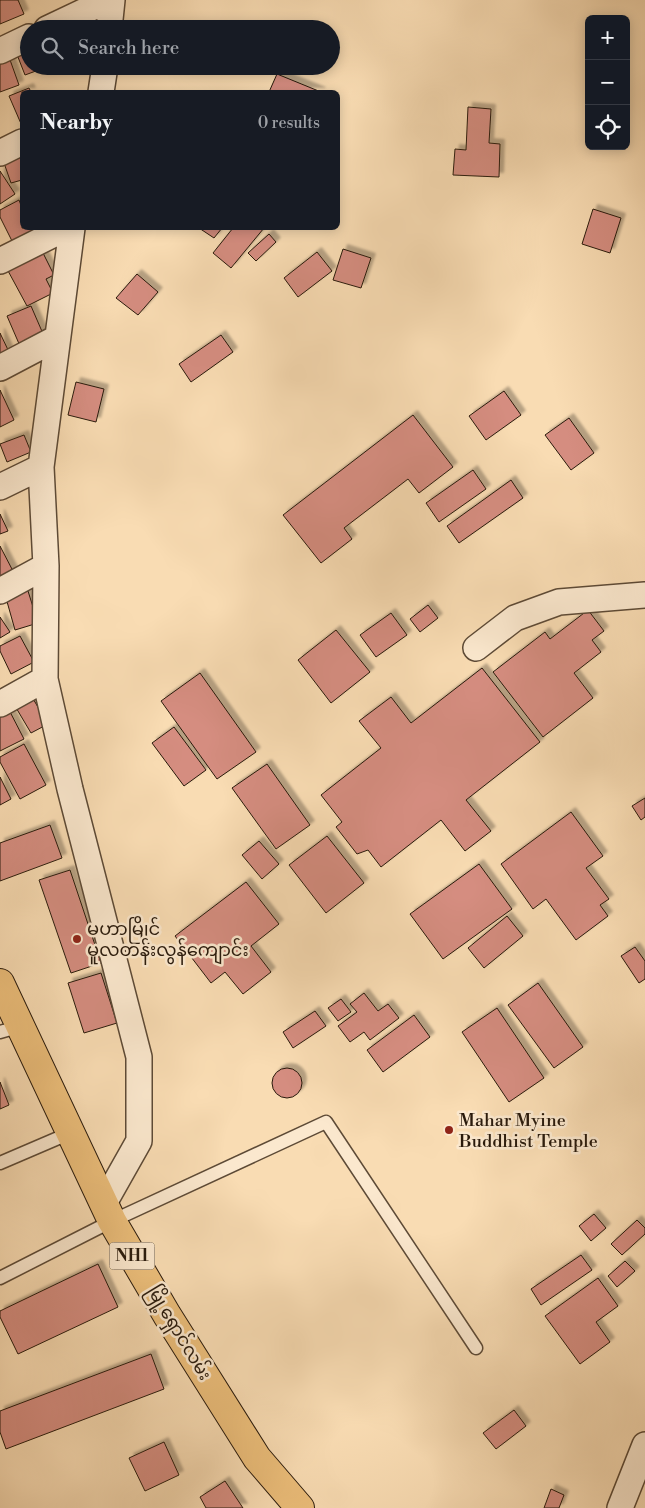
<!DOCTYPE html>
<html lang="en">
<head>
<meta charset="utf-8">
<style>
  :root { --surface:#171b24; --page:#20242c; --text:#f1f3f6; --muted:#9ea1a6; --line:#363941 }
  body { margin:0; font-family:"Libre Bodoni","Noto Sans Myanmar",serif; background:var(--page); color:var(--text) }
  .controls { position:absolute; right:15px; top:15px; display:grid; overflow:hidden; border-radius:8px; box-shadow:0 2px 12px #0003 }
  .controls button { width:45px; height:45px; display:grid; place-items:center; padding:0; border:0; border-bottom:1px solid var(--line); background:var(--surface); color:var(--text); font:25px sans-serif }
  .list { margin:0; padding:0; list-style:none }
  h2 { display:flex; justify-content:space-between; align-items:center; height:65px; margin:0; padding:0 20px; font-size:21px }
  h2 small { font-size:16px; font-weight:400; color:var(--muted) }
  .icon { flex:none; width:28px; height:28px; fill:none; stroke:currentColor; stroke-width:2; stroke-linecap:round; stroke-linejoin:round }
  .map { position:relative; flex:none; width:645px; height:1508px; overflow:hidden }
  .search { position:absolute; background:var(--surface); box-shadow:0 2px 12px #0003; left:20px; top:20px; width:320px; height:55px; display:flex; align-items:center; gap:12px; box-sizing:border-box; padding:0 18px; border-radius:28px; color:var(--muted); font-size:19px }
  .panel { position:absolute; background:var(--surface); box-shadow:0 2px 12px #0003; left:20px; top:90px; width:320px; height:140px; border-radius:8px }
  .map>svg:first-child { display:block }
  .building { fill:#d58d80; stroke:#291a0c; filter:url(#shadow) }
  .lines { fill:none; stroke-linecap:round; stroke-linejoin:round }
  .lane-casing { stroke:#5d4a36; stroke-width:15 }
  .street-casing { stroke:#5d4a36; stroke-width:28 }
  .highway-casing { stroke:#291a0c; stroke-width:30 }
  .lane { stroke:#fbe8ce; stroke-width:12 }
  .street { stroke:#fbe8ce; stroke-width:25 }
  .highway { stroke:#ecbe7a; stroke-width:28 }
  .poi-dot { fill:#8f2418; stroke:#fbe8ce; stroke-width:2 }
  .labels { text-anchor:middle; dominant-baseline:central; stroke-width:5; stroke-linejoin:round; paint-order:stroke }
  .shield { fill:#fbe8ce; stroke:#685846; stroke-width:1 }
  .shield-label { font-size:16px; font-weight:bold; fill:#291a0c }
  .poi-label { font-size:18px; fill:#291a0c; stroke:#fbe8ce; text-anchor:start }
  .street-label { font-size:18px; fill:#291a0c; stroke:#fbe8ce }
</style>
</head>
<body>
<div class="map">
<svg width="645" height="1508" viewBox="0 0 645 1508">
  <defs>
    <filter id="shadow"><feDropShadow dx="4.5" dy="-4.5" stdDeviation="1" flood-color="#0004"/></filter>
  </defs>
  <rect width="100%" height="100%" fill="#f9dcb3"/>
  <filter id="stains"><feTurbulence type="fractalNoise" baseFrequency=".004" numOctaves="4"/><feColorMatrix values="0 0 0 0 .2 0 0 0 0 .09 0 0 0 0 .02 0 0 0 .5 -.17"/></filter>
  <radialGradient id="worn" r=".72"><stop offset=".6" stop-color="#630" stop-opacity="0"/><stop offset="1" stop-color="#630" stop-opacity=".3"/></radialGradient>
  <path class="building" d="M0 0H18L24 14 0 24Z
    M29 47V66L44 68 25 75 16 52Z
    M9 57 19 85 0 92V60Z
    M277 74 321 92H269Z
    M29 88 31 92H22V126L9 96Z
    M468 107 491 109 489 143 500 144 499 177 453 175 455 149 466 150Z
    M22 157V180L11 183 4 163Z
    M0 171 15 194 0 204Z
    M19 200 22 208V228H32L35 232 13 243 0 217V210Z
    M593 209 621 218 610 253 582 244Z
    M199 228H222L214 238Z
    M233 228H264L231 268 213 253Z
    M269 234 276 242 256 261 248 253Z
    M343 249 371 258 361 288 333 280Z
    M42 251 54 275 46 279 53 293 27 306 7 269Z
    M317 252 332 271 298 297 284 278Z
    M137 274 158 292 138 315 116 298Z
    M31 306 44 336 20 346 7 316Z
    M0 333 9 352 0 356Z
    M221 335 233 352 191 382 179 364Z
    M76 382 104 389 96 422 68 415Z
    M0 390 14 420 0 427Z
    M504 391 521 415 486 440 469 416Z
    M413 415 453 467 419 493 408 479 344 528 352 539 321 563 283 515Z
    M569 418 594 453 571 470 545 435Z
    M24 435 31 452 7 462 0 444Z
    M473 470 486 489 439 522 426 503Z
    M511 480 523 498 459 543 447 526Z
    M0 514 8 531 0 534Z
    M0 546 14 573 0 580Z
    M28 591 38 623 15 630 6 598Z
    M428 605 438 618 420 632 410 619Z
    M588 610 604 631 592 640 601 652 574 673 593 698 543 737 493 672 545 632 550 639Z
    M391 613 407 635 376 657 360 635Z
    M0 617 10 632 0 638Z
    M336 630 370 672 331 703 298 660Z
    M20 636 34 662 11 674 0 651V646Z
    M482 668 540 742 466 800 491 831 465 851 441 820 381 867 368 850 357 854 336 827 342 822 321 795 381 748 359 721 391 697 411 723Z
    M200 673 256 752 217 779 161 701Z
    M32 697 48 724 31 733 15 706Z
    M8 708 24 739 0 751V712Z
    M174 727 206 770 184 786 152 743Z
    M24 744 46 785 20 799 0 762V757Z
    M267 764 310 825 276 849 232 788Z
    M0 777 11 799 0 805Z
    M645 798V817L641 820 632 806Z
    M571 812 603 856 586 868 609 899 600 905 608 916 576 940 546 899 533 909 501 864Z
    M50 825 62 858 0 881V843Z
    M327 836 364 883 326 913 289 865Z
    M259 841 279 864 262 879 242 855Z
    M479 864 512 909 443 959 410 914Z
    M70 870 101 963 71 973 39 880Z
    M246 882 279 924 251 946 271 972 243 994 225 972 211 983 175 936Z
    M507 916 523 936 484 968 468 948Z
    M635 947 645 961V979L639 983 621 956Z
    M101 973 117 1023 84 1033 68 983Z
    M538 983 583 1047 554 1068 508 1005Z
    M364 993 378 1011 388 1004 399 1018 370 1040 364 1032 350 1042 338 1026 357 1012 350 1004Z
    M341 999 351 1012 338 1021 328 1008Z
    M497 1008 544 1078 509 1102 462 1032Z
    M315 1011 326 1026 293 1048 283 1032Z
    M414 1015 430 1037 383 1072 367 1050Z
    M272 1083a15 15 0 1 1 30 0a15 15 0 1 1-30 0Z
    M0 1082 9 1105 0 1109Z
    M594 1214 606 1228 591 1241 579 1226Z
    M637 1220 645 1228V1234L622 1255 611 1244Z
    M581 1255 592 1270 541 1305 531 1289Z
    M625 1261 635 1271 617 1287 608 1276Z
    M98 1264 118 1307 18 1354 0 1317V1311Z
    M598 1278 618 1306 596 1322 610 1342 580 1364 545 1316Z
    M151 1354 164 1389 6 1449 0 1432V1411Z
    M514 1410 526 1426 496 1449 483 1433Z
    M164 1442 179 1475 145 1491 129 1458Z
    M225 1481 243 1508H206L200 1497Z
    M551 1489 564 1495 559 1508H544Z"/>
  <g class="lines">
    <defs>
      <path id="lane" d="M0 1032 21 1026
        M0 1163 70 1133
        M0 1278 112 1221 326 1122 476 1348"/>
      <path id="street" d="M47 29 108 0
        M109 29 112 0
        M0 51 29 37
        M101 92 105 66
        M0 153 22 142
        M72 228 41 467 46 566 45 679 70 789 139 1057V1141L104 1203
        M0 261 66 228
        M0 368 57 338
        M0 487 41 467
        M0 591 46 566
        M476 648 515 618 559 602 645 595
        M0 704 45 679
        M620 1508 645 1445"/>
      <path id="highway" d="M0 983 112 1221 167 1315 257 1458 300 1508"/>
    </defs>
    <use href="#lane" class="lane-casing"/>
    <use href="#street" class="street-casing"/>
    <use href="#highway" class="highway-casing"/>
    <use href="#lane" class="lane"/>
    <use href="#street" class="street"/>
    <use href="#highway" class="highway"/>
  </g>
  <g class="poi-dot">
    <circle cx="77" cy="939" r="5"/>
    <circle cx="449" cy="1130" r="5"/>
  </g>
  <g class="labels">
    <rect class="shield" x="109.5" y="1242.5" width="45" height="27" rx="4"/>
    <g class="shield-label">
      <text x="132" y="1256">NH1</text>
    </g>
    <g class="poi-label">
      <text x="87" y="929">မဟာမြိုင်<tspan x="87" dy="21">မူလတန်းလွန်ကျောင်း</tspan></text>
      <text x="459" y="1120">Mahar Myine<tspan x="459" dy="21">Buddhist Temple</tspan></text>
    </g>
    <g class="street-label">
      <text transform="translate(179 1333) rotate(59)">မြို့ရှောင်လမ်း</text>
    </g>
  </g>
  <rect width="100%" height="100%" filter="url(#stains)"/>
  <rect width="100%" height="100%" fill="url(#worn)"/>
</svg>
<div class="controls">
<button>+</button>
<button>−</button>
<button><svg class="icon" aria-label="locate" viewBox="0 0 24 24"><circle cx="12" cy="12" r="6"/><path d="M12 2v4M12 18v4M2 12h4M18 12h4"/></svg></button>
</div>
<div class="search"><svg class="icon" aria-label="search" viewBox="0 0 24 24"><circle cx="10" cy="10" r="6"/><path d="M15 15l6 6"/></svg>Search here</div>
<section class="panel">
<h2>Nearby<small>0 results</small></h2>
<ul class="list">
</ul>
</section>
</div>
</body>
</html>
